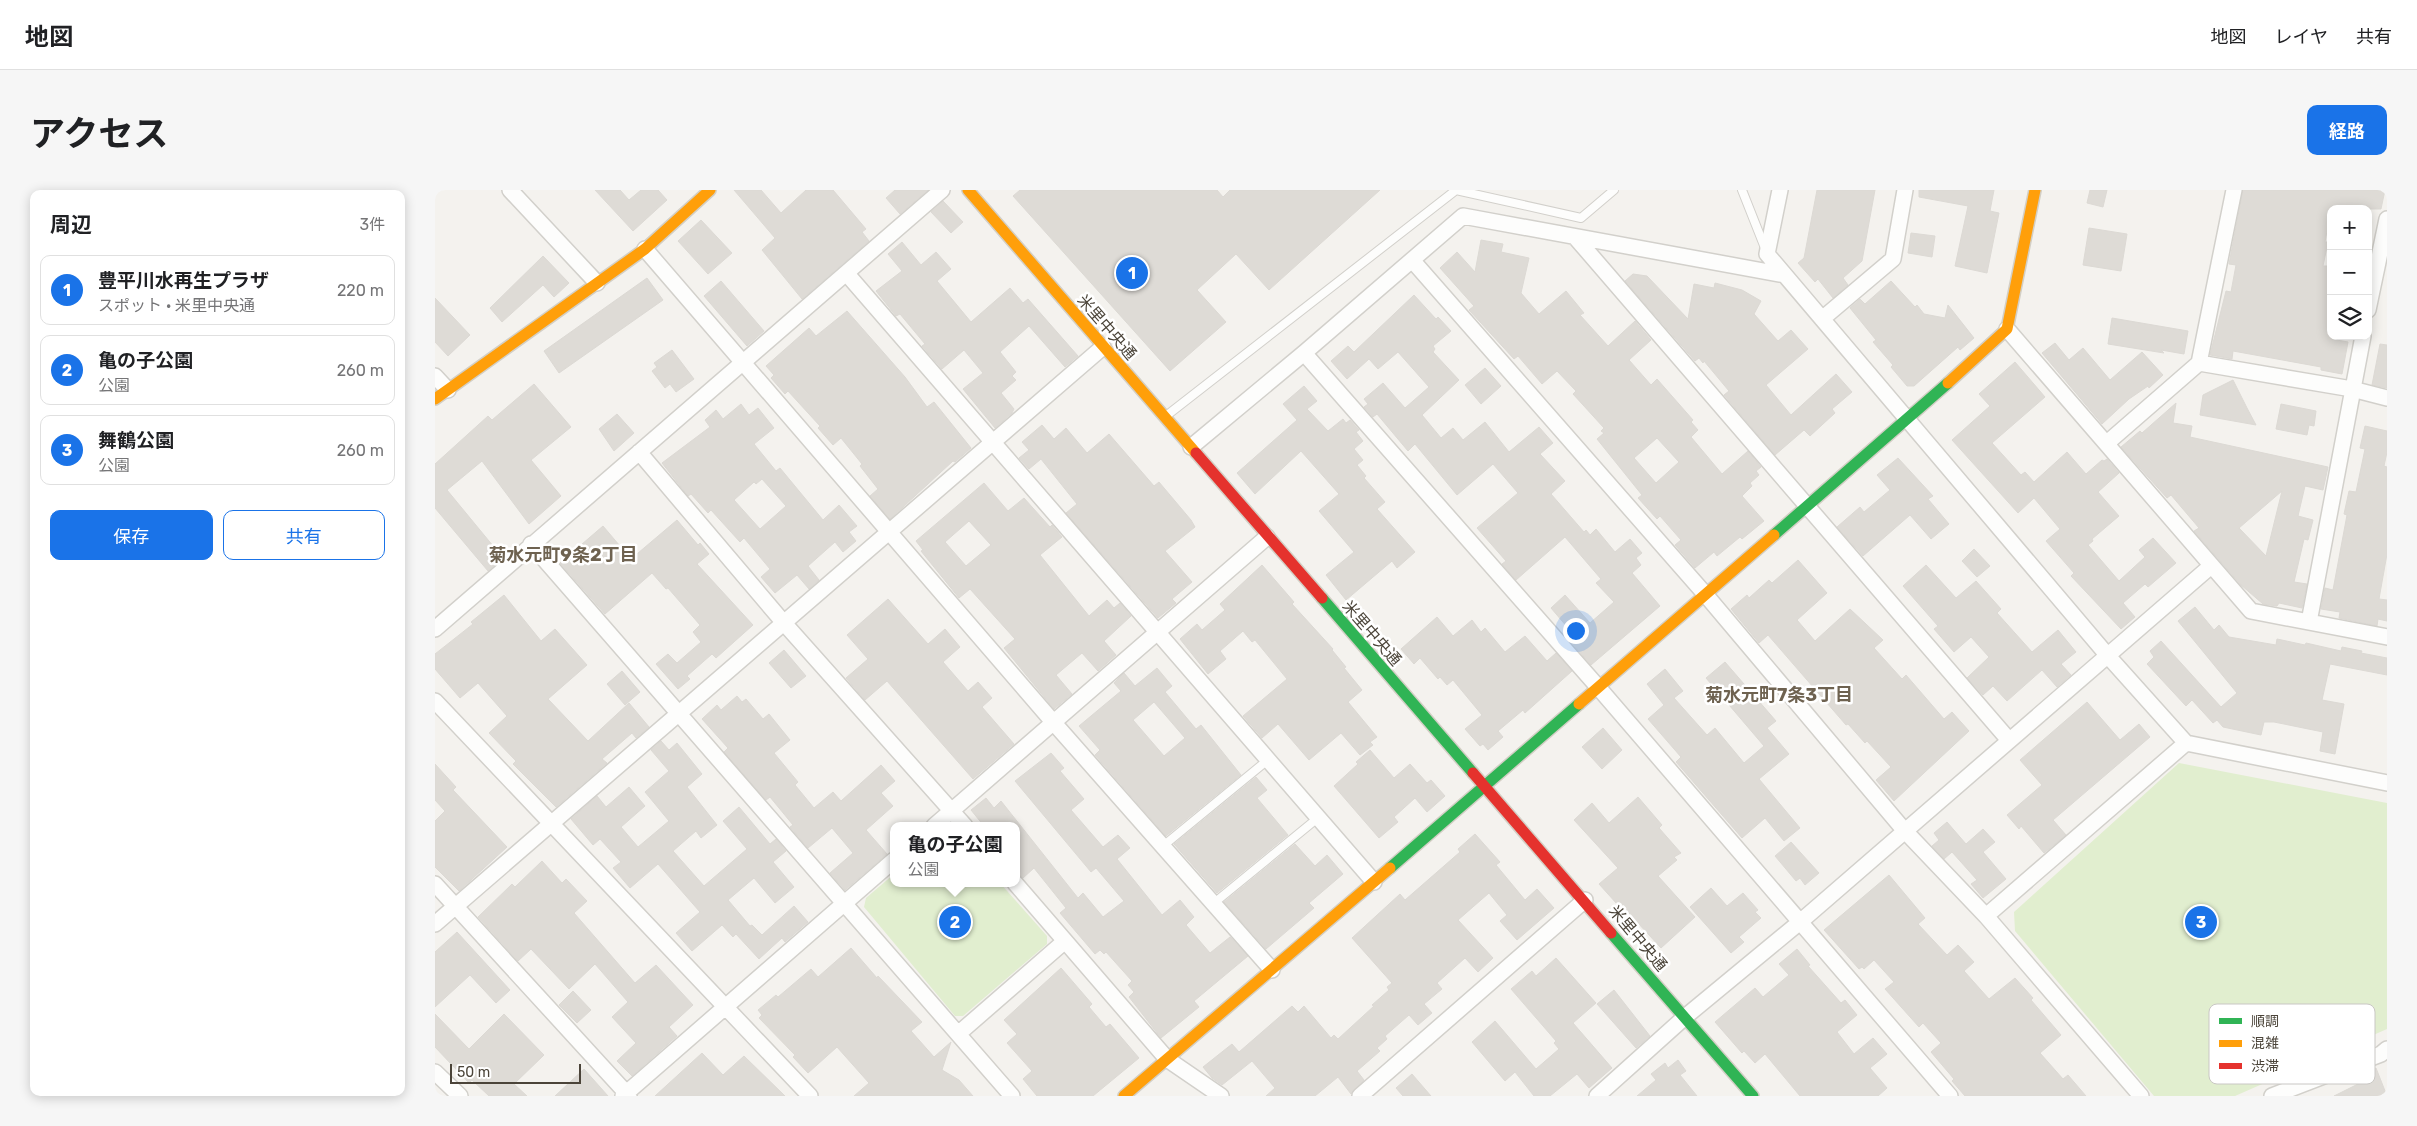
<!DOCTYPE html>
<html lang="ja">
<head>
<meta charset="utf-8">
<style>
  :root { --surface:#fff; --page:#f6f6f6; --text:#202124; --muted:#757577; --line:#e0e0e0; --accent:#1a73e8 }
  body { margin:0; font-family:Rubik,"Noto Sans JP",sans-serif; background:var(--page); color:var(--text) }
  .controls { position:absolute; right:15px; top:15px; display:grid; overflow:hidden; border-radius:10px; box-shadow:0 2px 12px #0003 }
  .controls button { width:45px; height:45px; display:grid; place-items:center; padding:0; border:0; border-bottom:1px solid var(--line); background:var(--surface); color:var(--text); font:25px sans-serif }
  .scale { position:absolute; left:15px; bottom:12px; width:131px; box-sizing:border-box; padding-left:5px; border:2px solid #4b4439; border-top:0; font-size:14px; line-height:18px; white-space:nowrap; color:#4b4439; -webkit-text-stroke:4px #fff; paint-order:stroke }
  .you { position:absolute; left:1140px; top:440px; width:18px; height:18px; margin:-12px; border:4px solid #fff; border-radius:50%; background:#1a73e8; box-shadow:0 0 0 8px #1a73e833 }
  .badge { display:grid; place-items:center; width:32px; height:32px; border-radius:50%; background:var(--accent); color:#fff; font-size:16px; font-weight:700 }
  .pin { position:absolute; translate:-50% -50%; border:2px solid #fff; box-shadow:0 1px 5px #0006 }
  .popup { position:absolute; left:455px; top:632px; width:130px; height:65px; box-sizing:border-box; display:grid; place-content:center; border-radius:10px; background:var(--surface); filter:drop-shadow(0 1px 4px #0005); font-size:16px; white-space:nowrap; color:var(--muted) }
  .popup b { font-size:19px; color:var(--text) }
  .popup::after { content:''; position:absolute; left:50%; top:100%; margin-left:-10px; border:10px solid transparent; border-top-color:var(--surface) }
  .list { margin:0; padding:0; list-style:none }
  h2 { display:flex; justify-content:space-between; align-items:center; height:65px; margin:0; padding:0 20px; font-size:21px }
  h2 small { font-size:16px; font-weight:400; color:var(--muted) }
  .list li { display:grid; grid-template-columns:32px 1fr auto; gap:15px; align-items:center; box-sizing:border-box; height:70px; margin:0 10px 10px; padding:0 10px; border:1px solid var(--line); border-radius:10px }
  .list b { display:block; font-size:19px; white-space:nowrap }
  .list p { margin:0; font-size:16px; white-space:nowrap; color:var(--muted) }
  .list em { font-size:16px; font-style:normal; color:var(--muted) }
  .actions { display:flex; gap:10px; padding:15px 20px }
  .actions a { flex:1; padding:11px 0; border:1px solid var(--accent); border-radius:10px; text-align:center; font-size:18px; color:var(--accent) }
  .actions .main { background:var(--accent); color:#fff }
  .icon { flex:none; width:28px; height:28px; fill:none; stroke:currentColor; stroke-width:2; stroke-linecap:round; stroke-linejoin:round }
  .map { position:relative; flex:none; width:1952px; height:906px; overflow:hidden; border-radius:10px }
  header { display:flex; align-items:center; gap:30px; box-sizing:border-box; height:70px; padding:0 25px; background:var(--surface); border-bottom:1px solid var(--line) }
  header strong { font-size:24px }
  nav { display:flex; gap:28px; margin-inline-start:auto; font-size:18px }
  .intro { display:flex; align-items:center; justify-content:space-between; box-sizing:border-box; height:120px; padding:0 30px }
  h1 { margin:0; font-size:35px }
  .button { padding:12px 22px; border-radius:10px; background:var(--accent); color:#fff; font-size:18px; font-weight:700 }
  main { display:flex; gap:30px; padding:0 30px }
  aside { flex:1; background:var(--surface); border-radius:10px; box-shadow:0 2px 12px #0003 }
  .map>svg:first-child { display:block }
  .green { fill:#e1eecf }
  .building { fill:#dedbd6; stroke:#dcd9d4; fill-rule:evenodd }
  .lines { fill:none; stroke-linecap:round; stroke-linejoin:round }
  .lane-casing { stroke:#d2d0cb; stroke-width:10 }
  .street-casing { stroke:#d2d0cb; stroke-width:18 }
  .fast-casing { stroke:#d3cfc5; stroke-width:14 }
  .slow-casing { stroke:#d3cfc5; stroke-width:14 }
  .jam-casing { stroke:#d3cfc5; stroke-width:14 }
  .lane { stroke:#fdfdfc; stroke-width:8 }
  .street { stroke:#fdfdfc; stroke-width:15 }
  .fast { stroke:#30b455; stroke-width:11 }
  .slow { stroke:#ff9f0a; stroke-width:11 }
  .jam { stroke:#e5322d; stroke-width:11 }
  .labels { text-anchor:middle; dominant-baseline:central; stroke-width:5; stroke-linejoin:round; paint-order:stroke }
  .street-label { font-size:16px; fill:#4b4439; stroke:#fff }
  .neighbourhood-label { font-size:18px; font-weight:bold; fill:#6e6250; stroke:#fff }
  .key { fill:#fff; stroke:#c9c7c4; stroke-width:1 }
  .key-label { font-size:14px; fill:#4b4439 }
</style>
</head>
<body>
<header>
<strong>地図</strong>
<nav><a>地図</a><a>レイヤ</a><a>共有</a></nav>
</header>
<div class="intro"><h1>アクセス</h1><a class="button">経路</a></div>
<main>
<aside>
<h2>周辺<small>3件</small></h2>
<ul class="list">
<li><span class="badge">1</span><div><b>豊平川水再生プラザ</b><p>スポット · 米里中央通</p></div><em>220 m</em></li>
<li><span class="badge">2</span><div><b>亀の子公園</b><p>公園</p></div><em>260 m</em></li>
<li><span class="badge">3</span><div><b>舞鶴公園</b><p>公園</p></div><em>260 m</em></li>
</ul>
<div class="actions"><a class="main">保存</a><a>共有</a></div>
</aside>
<div class="map">
<svg width="1952" height="906" viewBox="0 0 1952 906">
  <rect width="100%" height="100%" fill="#f4f2ee"/>
  <path class="green" d="M1744 573 1952 613V839L1800 906H1719L1580 741 1579 722Z
    M459 684V693H565L612 746V754L528 826H520L429 717 431 708Z"/>
  <path class="building" d="M160 0H185L194 10 206 0H223L232 10 198 41Z
    M299 0H326L346 23 371 0H398L431 39 427 42 434 51 367 109 327 60 340 48Z
    M460 0H493L465 24 451 8Z
    M585 0H782L788 7 795 0H945L834 100 801 64 762 100 791 132 735 181 578 6Z
    M1382 0H1440L1427 71 1408 88 1413 95 1398 108 1383 89 1380 92 1363 73 1369 68Z
    M1484 0H1559L1555 21 1564 23 1552 83 1520 76 1533 16 1484 7Z
    M1655 0H1672L1668 17 1652 13Z
    M1808 0H1950L1946 19H1896L1890 52H1893L1888 76H1896V149L1913 152 1907 184 1886 180V177L1798 161 1797 169 1775 165 1791 101 1796 102 1801 75 1794 74Z
    M508 11 528 32 516 43 496 22Z
    M266 30 297 63 273 84 243 51Z
    M1654 38 1692 44 1686 81 1648 75Z
    M1476 43 1500 46 1497 67 1473 63Z
    M1046 50 1068 54 1066 62 1094 68 1086 103 1104 124 1131 101 1149 123 1145 125 1173 156 1200 131 1216 150 1194 170 1216 195 1222 189 1258 230 1256 232 1263 240 1256 247 1287 284 1313 261 1326 277 1321 281 1324 285 1315 293 1317 296 1307 306 1329 331 1307 349 1305 347 1282 366 1279 362 1260 378 1240 355 1246 350 1225 326 1222 329 1203 308 1207 305 1162 249 1169 243 1166 241 1169 238 1138 204 1141 201 1122 181 1107 194 1083 166 1079 169 1034 120 1039 116 1005 78 1022 62 1040 82ZM1222 248 1244 272 1221 293 1199 268Z
    M467 52 486 75 501 62 516 79 502 91 536 132 575 98 588 113 593 109 643 166 630 177 594 136 565 162 581 182 577 186 581 190 566 203 579 219 577 223 560 238 528 199 548 183 529 160 507 179 487 156 490 154 465 124 461 126 441 101 467 81 453 64Z
    M108 66 134 93 119 107 108 95 67 132 55 118Z
    M1198 84 1212 86 1253 129 1259 94 1279 98 1280 93 1307 100 1326 111 1319 124 1343 151 1356 140 1373 159 1331 195 1356 225 1401 184 1417 202 1397 219 1400 223 1375 246 1369 240 1340 265 1289 205 1294 201 1269 171 1268 173 1264 168 1260 171 1190 91Z
    M212 88 228 110 124 183 109 161Z
    M286 91 329 141 312 156 269 106Z
    M1456 91 1480 117 1482 115 1489 124 1510 128 1513 115 1539 148 1525 160 1523 157 1479 196H1472L1456 177 1458 175 1438 152 1441 150 1415 118 1425 109 1430 114Z
    M979 105 1001 129 1003 127 1016 141 998 156 1000 159 998 162 1024 190 987 225 1006 248 1018 238 1028 250 1050 232 1074 262 1104 237 1118 253 1105 264 1130 291 1116 304 1149 342 1151 340 1155 345 1161 339 1180 362 1195 349 1207 363 1201 368 1206 375 1197 383 1225 416 1156 475 1135 451 1137 449 1130 440 1133 438 1116 418 1130 405 1155 433 1179 412 1161 393 1166 389 1130 347 1081 390 1067 374 1071 371 1042 338 1083 303 1058 274 1022 305 980 254 973 261 942 224 938 227 929 217 933 214 929 209 948 193 970 218 994 197 963 162 943 179 934 169 912 189 896 171 913 156 919 162Z
    M0 108 35 145 13 166 0 152Z
    M412 121 470 187 492 217 499 212 536 258 520 272 518 271 455 329 435 306 443 299 425 276 427 274 406 248 398 255 383 238 385 236 363 212 353 201 350 204 336 188 339 185 331 176 374 138 381 146Z
    M1677 128 1753 141 1749 164 1726 160 1729 163 1673 154Z
    M1620 153 1634 170 1648 158 1675 190 1707 162 1728 185 1714 198 1713 196 1694 209 1667 234 1607 163Z
    M1945 154 1952 155V198L1937 195Z
    M237 160 259 189 241 202 235 194 230 198 217 181 222 177 219 173Z
    M1580 172 1610 207 1557 253 1586 285 1590 282 1599 292 1632 262 1651 284 1667 270 1669 271 1672 269 1684 283 1663 302 1684 326 1657 349 1658 351 1653 355 1684 391 1710 367 1704 360 1718 348 1741 373 1713 397 1710 394 1688 413 1700 427 1686 439 1636 386 1639 383 1611 351 1625 339 1599 308 1583 323 1517 250 1555 216 1544 204Z
    M1050 178 1066 196 1046 214 1030 195Z
    M1798 190 1812 218 1821 235 1765 225 1768 205Z
    M99 194 136 237 96 270 126 306 94 334 47 271 12 300 68 368 53 381 0 318V274L53 226 57 230Z
    M869 196 882 211 872 219 893 241 908 229 911 233 915 230 924 240 921 242 928 251 919 259 928 270 922 275 931 286 929 288 950 312 942 319 980 362 962 378 957 371 911 410 891 385 919 362 884 321 904 304 866 261 820 304 802 283 862 230 848 214Z
    M1741 213 1738 233 1757 236 1755 247 1893 277 1888 300 1870 296 1863 326 1878 330 1873 350 1869 349 1859 392 1872 394 1867 418 1844 413 1842 416 1828 414 1806 395 1759 341 1764 338 1736 305 1732 308 1686 257 1705 241 1707 243ZM1847 301 1831 366 1804 338Z
    M306 214 314 225 323 218 339 238 319 254 341 281 345 278 388 330 404 315 422 336 414 342 421 351 408 362 400 352 373 376 384 390 374 399 362 385 340 403 326 387 335 379 309 348 305 352 276 320 273 323 256 304 253 306 227 273 275 237 270 230 281 220 288 229ZM327 289 351 316 325 339 299 310 319 292 321 294Z
    M1846 214 1881 221 1879 236 1874 235 1872 245 1841 239Z
    M182 224 199 243 179 261 164 239Z
    M607 235 619 249 631 238 652 263 674 244 719 296 724 292 756 330 760 337 730 361 757 392 737 409 741 413 723 428 631 323 642 314 606 269 594 279 584 268 594 260 587 252Z
    M1930 236 1952 241V262L1949 276 1952 277V364L1944 409 1952 410V431L1943 429 1942 436 1904 428 1905 422 1886 419 1890 398 1898 400 1912 325 1909 324 1914 301 1921 302 1930 259 1925 258Z
    M1463 268 1498 306 1493 309 1514 334 1496 349 1475 325 1428 366 1402 337 1425 317 1429 322 1455 300 1442 285Z
    M549 293 573 321 589 308 615 337 617 335 627 347 605 365 654 426 672 410 679 418 685 413 696 426 669 451 681 465 663 481 647 463 621 485 637 504 619 519 569 458 580 449 535 399 524 408 486 361 488 360 481 351ZM534 331 556 355 531 376 510 352Z
    M242 330 263 355 265 353 274 364 262 374 318 435 281 468 277 464 252 486 255 489 243 499 221 474 233 464 242 473 266 452 258 442 265 435 233 398 231 399 217 383 170 424 125 373 168 336 196 369Z
    M1539 359 1555 376 1542 387 1527 371Z
    M1363 370 1392 403 1362 430 1380 451 1415 419 1448 450 1439 458 1467 489 1471 485 1509 529 1517 522 1534 541 1459 611 1441 590 1456 577 1432 551 1430 553 1413 534 1411 535 1333 445 1324 453 1296 419 1312 405 1314 408 1334 390 1337 393Z
    M827 375 859 412 857 414 898 459 897 460 911 477 909 478 927 500 913 512 942 547 935 552 938 555 925 565 906 543 874 570 843 534 827 548 808 526 852 489 820 450 817 452 808 441 785 461 791 469 773 484 745 449 762 434 767 440 790 420 785 414Z
    M1491 375 1521 408 1541 391 1566 419 1562 423 1597 462 1623 440 1641 462 1626 474 1636 485 1622 497 1607 480 1572 511 1558 496 1548 505 1532 488 1554 467 1536 447 1519 462 1499 439 1503 436 1468 396Z
    M69 405 106 451 120 439 152 475 113 509 153 551 194 513 214 537 201 548 197 543 167 569 172 573 121 617 78 574 81 571 54 543 72 526 43 493 25 508 0 479V464L38 434 36 432Z
    M453 409 493 454 510 439 525 457 508 472 533 501 543 492 557 508 547 517 579 554 538 589 452 491 430 510 411 488 433 469 412 445Z
    M1760 417 1779 440 1784 435 1794 447 1841 455 1842 449 1870 455 1871 453 1906 461 1907 457 1927 461 1926 463 1952 468V485L1895 474 1887 510 1909 514 1900 564 1885 561 1888 542 1839 532H1829L1826 545 1788 537 1782 530 1778 533 1757 510 1751 516 1712 474 1719 467 1715 461 1726 451 1786 517 1802 503 1743 431Z
    M1002 427 1018 446 1037 430 1046 442 1050 438 1070 462 1090 446 1112 471 1121 463 1137 481 1090 523 1088 520 1063 541 1068 547 1053 560 1048 554 1045 556 1030 539 1047 525 1018 490 1012 495 1005 487 1003 489 985 468 979 474 966 459Z
    M349 460 371 486 356 498 334 473Z
    M1290 472 1341 531 1332 538 1354 564 1324 589 1365 638 1349 651 1330 628 1307 648 1241 572 1246 567 1213 529 1229 515 1212 494 1230 479 1248 501 1239 508 1272 545 1280 538 1309 573 1329 556 1271 488Z
    M722 478 737 496 730 502 761 539 766 535 806 585 731 646 660 565 665 560 644 536 686 501 679 493 689 483 700 496ZM719 512 750 548 729 566 698 530Z
    M187 481 205 502 190 515 172 494Z
    M302 506 307 512 311 509 328 529 334 524 355 550 339 563 363 592 360 595 379 618 398 602 406 611 446 575 460 591 446 603 458 616 431 640 452 664 410 700 395 683 418 663 397 638 373 658 355 637 358 635 335 607 331 610 289 562 293 558 267 529 282 515 286 520Z
    M1652 512 1685 550 1704 534 1715 547 1618 630 1631 645 1609 663 1586 636 1584 639 1572 625 1607 595 1585 570Z
    M1168 538 1187 560 1167 579 1147 557Z
    M226 551 234 560 242 553 267 584 252 597 282 635 266 648 261 641 238 661 269 696 312 659 288 631 304 617 335 654 341 649 351 661 338 672 359 697 340 713 319 688 293 710 315 736 317 735 327 745 359 716 373 732 350 752 347 748 324 769 301 744 298 747 287 735 257 761 241 743 265 722 223 674 195 698 178 678 186 672 165 649 158 655 136 629 162 606 171 617 194 597 210 616 186 637 203 657 234 631 210 602 234 581 216 560Z
    M935 560 959 588 975 574 992 593 996 590 1010 606 992 622 980 608 959 627 963 632 944 648 899 596 923 574 921 572Z
    M616 563 629 578 625 581 649 609 636 620 668 657 683 645 695 658 682 669 727 725 745 710 759 727 751 735 775 763 795 747 813 766 759 811 764 817 726 848 694 807 699 802 693 795 697 791 671 762 669 764 665 760 660 764 625 723 631 718 599 678 588 688 581 681V636H549L536 620 551 608 559 618 566 611 643 708 648 703 668 727 689 711 661 678 656 682 580 591Z
    M0 574 21 597 18 600 72 657 24 701 0 677V631L10 621 0 610Z
    M821 587 832 600 822 608 853 645 782 703 739 654Z
    M1203 607 1227 635 1224 638 1246 663 1239 667 1242 670 1223 686 1260 727 1226 758 1202 732 1200 734 1164 694 1183 678 1139 630 1157 613 1174 633Z
    M1512 632 1531 654 1548 639 1560 652 1548 662 1571 689 1548 708 1536 694 1542 690 1517 662 1509 669 1497 656 1504 650 1499 643Z
    M1040 644 1065 672 1061 675 1090 710 1102 699 1119 718 1082 750 1065 731 1072 725 1054 703 1023 730 1058 768 1043 782 1030 768 1002 793 1007 799 989 814 997 823 983 835 974 825 950 846 952 849 942 858 945 861 922 881 929 890 916 904 903 887 880 906H831L840 898 817 871 787 895 777 888 768 877 797 854 804 862 857 816 863 822 869 816 896 848 899 845 903 849 939 816 937 815 954 800 952 797 957 793 917 748 965 704 970 710 1025 662 1023 659Z
    M1356 652 1384 683 1370 695 1365 688 1361 691 1340 666Z
    M860 654 880 676 892 665 908 684 874 713 879 718 831 759 789 712Z
    M107 671 127 693 131 689 152 711 139 723 200 793 221 775 258 815 234 837 242 846 197 886 182 871 201 853 177 827 193 812 160 774 134 799 96 759 83 771 43 727 77 694 80 697Z
    M1454 685 1490 728 1483 734 1512 765 1523 755 1539 772 1529 781 1554 809 1580 788 1598 808 1596 810 1626 845 1605 863 1628 889 1633 885 1651 906H1530L1517 891 1519 889 1496 862 1506 853 1488 833 1484 837 1450 799 1459 792 1439 770 1429 779 1427 777 1424 779 1389 740Z
    M1276 698 1292 716 1308 703 1323 720 1320 722 1326 728 1304 747 1309 752 1296 763 1255 717Z
    M22 742 75 800 61 813 35 785 0 817V762Z
    M416 758 442 788 443 786 487 832 476 841 499 867 516 852 507 880 524 890 538 906H419L434 893 402 857 373 883 358 867 360 865 324 828 327 825 323 820 341 805 343 807 376 779 383 787Z
    M1362 759 1375 775 1373 776 1406 813 1410 810 1422 825 1402 842 1419 864 1438 848 1452 864 1435 878 1452 898 1443 906H1365L1330 864 1320 873 1309 861 1307 863 1280 832 1320 798 1328 807 1354 785 1344 774Z
    M1121 768 1161 813 1138 833 1177 878 1154 898 1142 884 1115 906H1099L1080 882 1070 891 1037 852 1060 831 1101 879 1124 859 1119 853 1121 851 1076 799 1097 781 1101 786Z
    M626 778 657 814 654 817 671 837 675 834 704 868 658 906H602L588 889 597 881 572 853 582 844 569 830Z
    M1179 800 1215 846 1201 858 1162 814Z
    M138 801 156 820 142 833 124 815Z
    M0 824 34 859 69 824 109 865 79 894 92 906H54L37 890 34 893 0 857Z
    M267 863 288 885 309 866 350 906H220Z
    M1243 870 1251 881 1245 885 1262 906H1202L1221 890 1216 884 1230 873 1233 878Z
    M1941 878 1952 906H1899L1927 892 1924 887Z
    M149 879 173 906H120Z
    M977 884 996 906H968L961 898Z"/>
  <g class="lines">
    <defs>
      <path id="lane" d="M1307 0 1330 58
        M731 226 1021 0 1146 28 1179 0
        M728 656 834 569
        M779 713 884 627"/>
      <path id="street" d="M75 0 162 93
        M1345 0 1332 64 1673 466 1751 553 1952 593
        M1141 48 1573 549
        M210 59 619 533 837 780
        M977 70 1270 404 1469 640 1551 726 1706 906
        M412 84 939 692
        M1933 120 1952 29
        M1387 129 1458 69 1470 0
        M1572 139 1816 421 1952 447
        M869 163 1163 497 1515 906
        M1764 173 1799 0
        M0 186 13 200
        M1672 253 1764 173 1917 199 1952 208
        M756 257 869 163 1028 26 1350 85
        M204 262 349 433 530 636
        M96 354 577 906
        M1874 432 1928 146
        M0 439 507 0
        M0 511 375 906
        M499 636 832 347
        M580 693 732 869 786 906
        M0 694 194 906
        M1551 726 1751 553
        M0 734 668 157
        M523 844 630 751
        M0 882 25 906
        M188 906 459 670
        M925 906 1150 710
        M1162 906 1250 827 1365 732 1776 376
        M1837 906 1946 864 1952 859"/>
      <path id="fast" d="M1339 345 1513 193
        M887 408 1038 583
        M955 678 1144 514
        M1176 743 1318 906"/>
      <path id="slow" d="M533 0 761 263
        M1513 193 1572 139 1600 0
        M0 209 210 59 275 0
        M1144 514 1339 345
        M689 906 955 678"/>
      <path id="jam" d="M761 263 887 408
        M1038 583 1176 743"/>
    </defs>
    <use href="#lane" class="lane-casing"/>
    <use href="#street" class="street-casing"/>
    <use href="#fast" class="fast-casing"/>
    <use href="#slow" class="slow-casing"/>
    <use href="#jam" class="jam-casing"/>
    <use href="#lane" class="lane"/>
    <use href="#street" class="street"/>
    <use href="#fast" class="fast"/>
    <use href="#slow" class="slow"/>
    <use href="#jam" class="jam"/>
  </g>
  <g class="labels">
    <g class="street-label">
      <text transform="translate(672 137) rotate(49)">米里中央通</text>
      <text transform="translate(937 443) rotate(49)">米里中央通</text>
      <text transform="translate(1203 748) rotate(50)">米里中央通</text>
    </g>
    <g class="neighbourhood-label">
      <text x="128" y="365">菊水元町9条2丁目</text>
      <text x="1344" y="505">菊水元町7条3丁目</text>
    </g>
  </g>
  <rect x="1774" y="814" width="166" height="80" rx="8" class="key"/>
  <rect x="1784" y="828" width="23" height="6" fill="#30b455"/>
  <rect x="1784" y="850" width="23" height="7" fill="#ff9f0a"/>
  <rect x="1784" y="873" width="23" height="6" fill="#e5322d"/>
  <g class="key-label">
    <text x="1816" y="836">順調</text>
    <text x="1816" y="858">混雑</text>
    <text x="1816" y="881">渋滞</text>
  </g>
</svg>
<div class="controls">
<button>+</button>
<button>−</button>
<button><svg class="icon" aria-label="layers" viewBox="0 0 24 24"><path d="M12 4l9 5-9 5-9-5zM3 14l9 5 9-5"/></svg></button>
</div>
<div class="scale">50 m</div>
<div class="you"></div>
<div class="pin badge" style="left:697px;top:83px">1</div>
<div class="pin badge" style="left:520px;top:732px">2</div>
<div class="popup"><b>亀の子公園</b>公園</div>
<div class="pin badge" style="left:1766px;top:732px">3</div>
</div>
</main>
</body>
</html>
